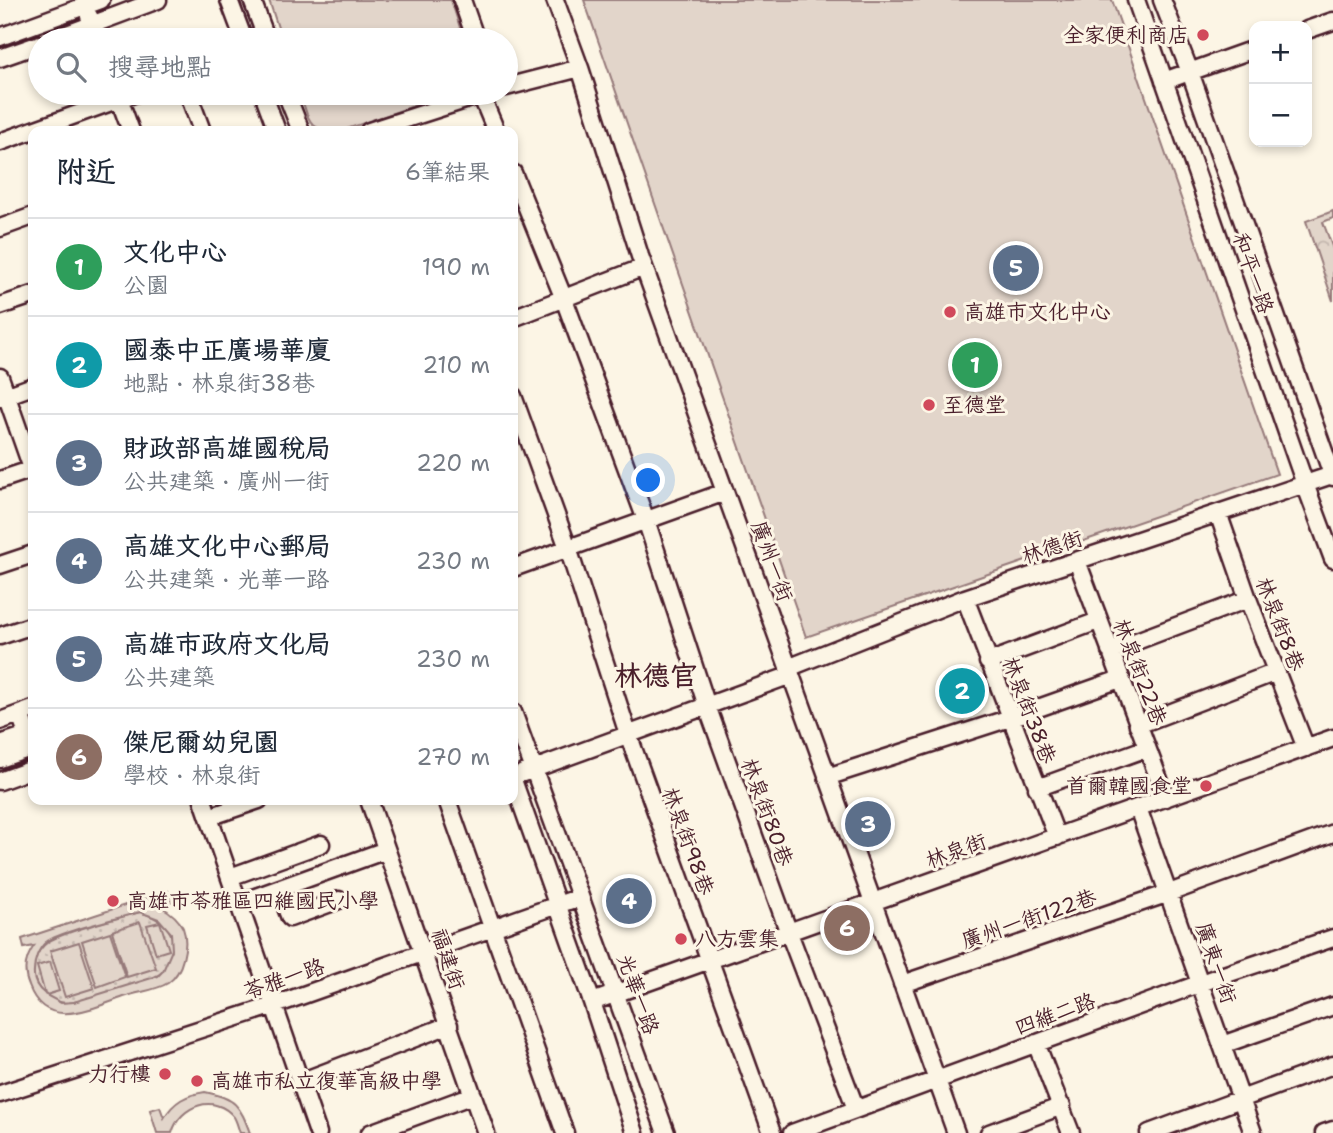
<!DOCTYPE html>
<html lang="zh-TW">
<head>
<meta charset="utf-8">
<style>
  :root { --surface:#fff; --page:#f6f6f7; --text:#1f2937; --muted:#747a83; --line:#e0e1e3; --accent:#0f766e }
  body { margin:0; font-family:"Shantell Sans","LXGW WenKai TC",sans-serif; background:var(--page); color:var(--text) }
  .controls { position:absolute; right:21px; top:21px; display:grid; overflow:hidden; border-radius:14px; box-shadow:0 4px 10px #0003 }
  .controls button { width:63px; height:63px; display:grid; place-items:center; padding:0; border:0; border-bottom:2px solid var(--line); background:var(--surface); color:var(--text); font:35px sans-serif }
  .you { position:absolute; left:649px; top:481px; width:24px; height:24px; margin:-18px; border:5px solid #fff; border-radius:50%; background:#1a73e8; box-shadow:0 0 0 10px #1a73e833 }
  .badge { display:grid; place-items:center; width:46px; height:46px; border-radius:50%; background:var(--accent); color:#fff; font-size:23px; font-weight:700 }
  .pin { position:absolute; translate:-50% -50%; border:4px solid #fff; box-shadow:0 2px 7px #0006 }
  .list { margin:0; padding:0; list-style:none }
  h2 { display:flex; justify-content:space-between; align-items:center; height:91px; margin:0; padding:0 28px; font-size:30px }
  h2 small { font-size:23px; font-weight:400; color:var(--muted) }
  .list li { display:grid; grid-template-columns:46px 1fr auto; gap:21px; align-items:center; box-sizing:border-box; height:98px; padding:0 28px; border-top:2px solid var(--line) }
  .list b { display:block; font-size:26px; white-space:nowrap }
  .list p { margin:0; font-size:23px; white-space:nowrap; color:var(--muted) }
  .list em { font-size:23px; font-style:normal; color:var(--muted) }
  .icon { flex:none; width:38px; height:38px; fill:none; stroke:currentColor; stroke-width:2; stroke-linecap:round; stroke-linejoin:round }
  .map { position:relative; flex:none; width:1333px; height:1133px; overflow:hidden }
  .search { position:absolute; background:var(--surface); box-shadow:0 4px 10px #0003; left:28px; top:28px; width:490px; height:77px; display:flex; align-items:center; gap:18px; box-sizing:border-box; padding:0 24px; border-radius:38px; color:var(--muted); font-size:26px }
  .panel { position:absolute; background:var(--surface); box-shadow:0 4px 10px #0003; left:28px; top:126px; width:490px; height:679px; border-radius:14px }
  .map>svg:first-child { display:block }
  .grass { fill:url(#grass-dots); stroke:#967a7a; stroke-width:2 }
  .forest { fill:url(#forest-crowns); stroke:#967a7a; stroke-width:2 }
  .park { fill:#e2d5ca; stroke:#967a7a; stroke-width:2; fill-rule:evenodd }
  .lines { fill:none; stroke-linecap:round; stroke-linejoin:round }
  .minor-casing { stroke:#4a1f2b; stroke-width:21 }
  .minor { stroke:#fcf5e5; stroke-width:16 }
  .poi-dot { fill:#d1495b; stroke:#fcf5e5; stroke-width:2.5 }
  .labels { text-anchor:middle; dominant-baseline:central; stroke-width:6; stroke-linejoin:round; paint-order:stroke }
  .poi-label { font-size:21px; fill:#4a1f2b; stroke:#fcf5e5; text-anchor:start }
  .street-label { font-size:21px; fill:#4a1f2b; stroke:#fcf5e5 }
  .district-label { font-size:28px; font-weight:bold; fill:#4a1f2b; stroke:#fcf5e5 }
</style>
</head>
<body>
<div class="map">
<svg width="1333" height="1133" viewBox="0 0 1333 1133">
  <defs>
    <pattern id="grass-dots" width="8" height="8" patternUnits="userSpaceOnUse" patternTransform="scale(1.75)"><rect width="8" height="8" fill="#e2d5ca"/><path d="M2 2h.1M6 6h.1" fill="none" stroke="#c3b6ae" stroke-width="1.8" stroke-linecap="round"/></pattern>
    <pattern id="forest-crowns" width="20" height="18" patternUnits="userSpaceOnUse" patternTransform="scale(1.75)"><rect width="20" height="18" fill="#e2d5ca"/><path d="M2 6a3 3 0 1 1 6 0M12 15a3 3 0 1 1 6 0" fill="none" stroke="#c3b6ae"/></pattern>
  </defs>
  <rect width="100%" height="100%" fill="#fcf5e5"/>
  <filter id="ink" filterUnits="userSpaceOnUse"><feTurbulence type="fractalNoise" baseFrequency=".0143" numOctaves="2"/><feDisplacementMap in="SourceGraphic" scale="14" xChannelSelector="R" yChannelSelector="G"/><feConvolveMatrix kernelMatrix="1 2 1 2 8 2 1 2 1" color-interpolation-filters="sRGB"/></filter>
  <g filter="url(#ink)">
    <path class="grass" d="M140 912C153 916 169 923 172 938 174 950 170 965 161 973 152 981 83 1001 68 1003 56 1003 43 996 37 985 29 971 35 951 48 942 63 931 119 918 140 912Z"/>
    <path class="forest" d="M1333 211V218L1323 222 1333 249V301L1306 221Z"/>
    <path class="park" d="M269 0H451L464 40H282Z
      M584 0H1112L1277 474 806 637Z
      M300 93H451L341 131C307 131 310 122 300 93Z
      M168 891 171 902 160 906C169 911 179 919 183 928 189 944 183 973 168 983 157 990 139 992 127 996 94 1007 46 1033 29 986 23 972 25 958 34 946L24 948 22 939ZM140 912 159 919 171 933 172 950 163 971 158 976 74 1002 61 1003 46 995 59 991 50 962 37 966 45 994C38 989 33 981 34 971 34 961 38 949 46 942 61 931 119 918 140 912Z
      M140 922 156 968 127 977 112 931Z
      M160 922 169 950 156 954 147 925Z
      M110 932 125 977 97 987 82 941Z
      M79 942 94 988 65 997 50 951Z
      M205 1092C236 1098 240 1106 250 1133H240C238 1128 237 1122 234 1117 215 1093 180 1105 172 1133H157L150 1110 160 1107 164 1118C174 1101 186 1095 205 1092Z"/>
    <g class="lines">
      <defs>
        <path id="minor" d="M229 0 244 40
          M252 0 267 40
          M462 0 476 40
          M555 0 580 68 640 256 956 1133
          M1136 0 1305 484 1333 559
          M1162 0 1190 72 1333 477
          M89 16 98 40
          M1307 30 1333 21
          M0 37 101 0
          M51 40 158 0
          M0 58 40 44
          M1164 81 1254 49
          M506 87 580 68
          M117 93 131 131
          M188 93 202 131
          M263 93 277 131
          M286 93 301 131
          M481 95 496 131
          M369 131 487 93
          M0 142 136 93
          M513 173 564 299 646 520 707 706 789 933 856 1109
          M0 228 33 216
          M0 306 33 295
          M513 318 644 267
          M0 377 33 471
          M513 396 568 548 628 734 772 1133
          M0 398 33 386
          M0 480 33 469
          M1218 513 1248 599 1306 748
          M1077 561 1166 798
          M0 565 33 554
          M513 568 725 492
          M965 598 1057 837
          M0 636 33 625
          M1110 651 1248 599
          M988 662 1098 621
          M788 668 965 598 1332 475
          M513 712 666 1133
          M20 714 33 750
          M0 721 33 709
          M1138 725 1276 672
          M0 744 33 733
          M0 759 33 747
          M523 773 791 675
          M827 777 1010 718 1120 679
          M513 780 592 1002 635 1133
          M0 781 33 769
          M1037 788 1147 748
          M203 800 318 1133
          M369 800 486 1133
          M447 800 565 1133
          M1138 808 1253 1133
          M209 817 259 800
          M230 877 321 844
          M279 889 290 918 339 900
          M239 903 386 850
          M902 984 1169 893 1333 833
          M592 1002 1333 738
          M1036 1043 1071 1133
          M1222 1045 1333 1006
          M300 1082 449 1025
          M0 1094 275 1005 580 897
          M370 1133 473 1095
          M792 1133 1212 979 1333 938
          M989 1133 1062 1106
          M1149 1133 1333 1065
          M1324 1133 1333 1130"/>
      </defs>
      <use href="#minor" class="minor-casing"/>
      <use href="#minor" class="minor"/>
    </g>
  </g>
  <g class="poi-dot">
    <circle cx="1203" cy="35" r="7"/>
    <circle cx="950" cy="312" r="7"/>
    <circle cx="929" cy="405" r="7"/>
    <circle cx="1206" cy="786" r="7"/>
    <circle cx="113" cy="901" r="7"/>
    <circle cx="681" cy="939" r="7"/>
    <circle cx="165" cy="1074" r="7"/>
    <circle cx="197" cy="1081" r="7"/>
  </g>
  <g class="labels">
    <g class="poi-label">
      <text x="1189" y="35" text-anchor="end">全家便利商店</text>
      <text x="964" y="312">高雄市文化中心</text>
      <text x="943" y="405">至德堂</text>
      <text x="1192" y="786" text-anchor="end">首爾韓國食堂</text>
      <text x="127" y="901">高雄市苓雅區四維國民小學</text>
      <text x="695" y="939">八方雲集</text>
      <text x="151" y="1074" text-anchor="end">力行樓</text>
      <text x="211" y="1081">高雄市私立復華高級中學</text>
    </g>
    <g class="street-label">
      <text transform="translate(1253 273) rotate(71)">和平一路</text>
      <text transform="translate(1052 547) rotate(-18)">林德街</text>
      <text transform="translate(772 561) rotate(70)">廣州一街</text>
      <text transform="translate(1280 624) rotate(69)">林泉街8巷</text>
      <text transform="translate(1140 672) rotate(69)">林泉街22巷</text>
      <text transform="translate(1029 710) rotate(69)">林泉街38巷</text>
      <text transform="translate(767 812) rotate(70)">林泉街80巷</text>
      <text transform="translate(688 841) rotate(70)">林泉街98巷</text>
      <text transform="translate(956 851) rotate(-20)">林泉街</text>
      <text transform="translate(1029 919) rotate(-19)">廣州一街122巷</text>
      <text transform="translate(448 959) rotate(71)">福建街</text>
      <text transform="translate(1216 963) rotate(71)">廣東一街</text>
      <text transform="translate(284 979) rotate(-19)">苓雅一路</text>
      <text transform="translate(638 994) rotate(70)">光華一路</text>
      <text transform="translate(1055 1014) rotate(-20)">四維二路</text>
    </g>
    <g class="district-label">
      <text x="656" y="675">林德官</text>
    </g>
  </g>
</svg>
<div class="controls">
<button>+</button>
<button>−</button>
</div>
<div class="you"></div>
<div class="pin badge" style="left:975px;top:365px;background:#2e9e5b">1</div>
<div class="pin badge" style="left:962px;top:691px;background:#0f9aa8">2</div>
<div class="pin badge" style="left:868px;top:824px;background:#5c6f8a">3</div>
<div class="pin badge" style="left:629px;top:901px;background:#5c6f8a">4</div>
<div class="pin badge" style="left:1016px;top:268px;background:#5c6f8a">5</div>
<div class="pin badge" style="left:847px;top:928px;background:#8d6e63">6</div>
<div class="search"><svg class="icon" aria-label="search" viewBox="0 0 24 24"><circle cx="10" cy="10" r="6"/><path d="M15 15l6 6"/></svg>搜尋地點</div>
<section class="panel">
<h2>附近<small>6筆結果</small></h2>
<ul class="list">
<li><span class="badge" style="background:#2e9e5b">1</span><div><b>文化中心</b><p>公園</p></div><em>190 m</em></li>
<li><span class="badge" style="background:#0f9aa8">2</span><div><b>國泰中正廣場華廈</b><p>地點 · 林泉街38巷</p></div><em>210 m</em></li>
<li><span class="badge" style="background:#5c6f8a">3</span><div><b>財政部高雄國稅局</b><p>公共建築 · 廣州一街</p></div><em>220 m</em></li>
<li><span class="badge" style="background:#5c6f8a">4</span><div><b>高雄文化中心郵局</b><p>公共建築 · 光華一路</p></div><em>230 m</em></li>
<li><span class="badge" style="background:#5c6f8a">5</span><div><b>高雄市政府文化局</b><p>公共建築</p></div><em>230 m</em></li>
<li><span class="badge" style="background:#8d6e63">6</span><div><b>傑尼爾幼兒園</b><p>學校 · 林泉街</p></div><em>270 m</em></li>
</ul>
</section>
</div>
</body>
</html>
